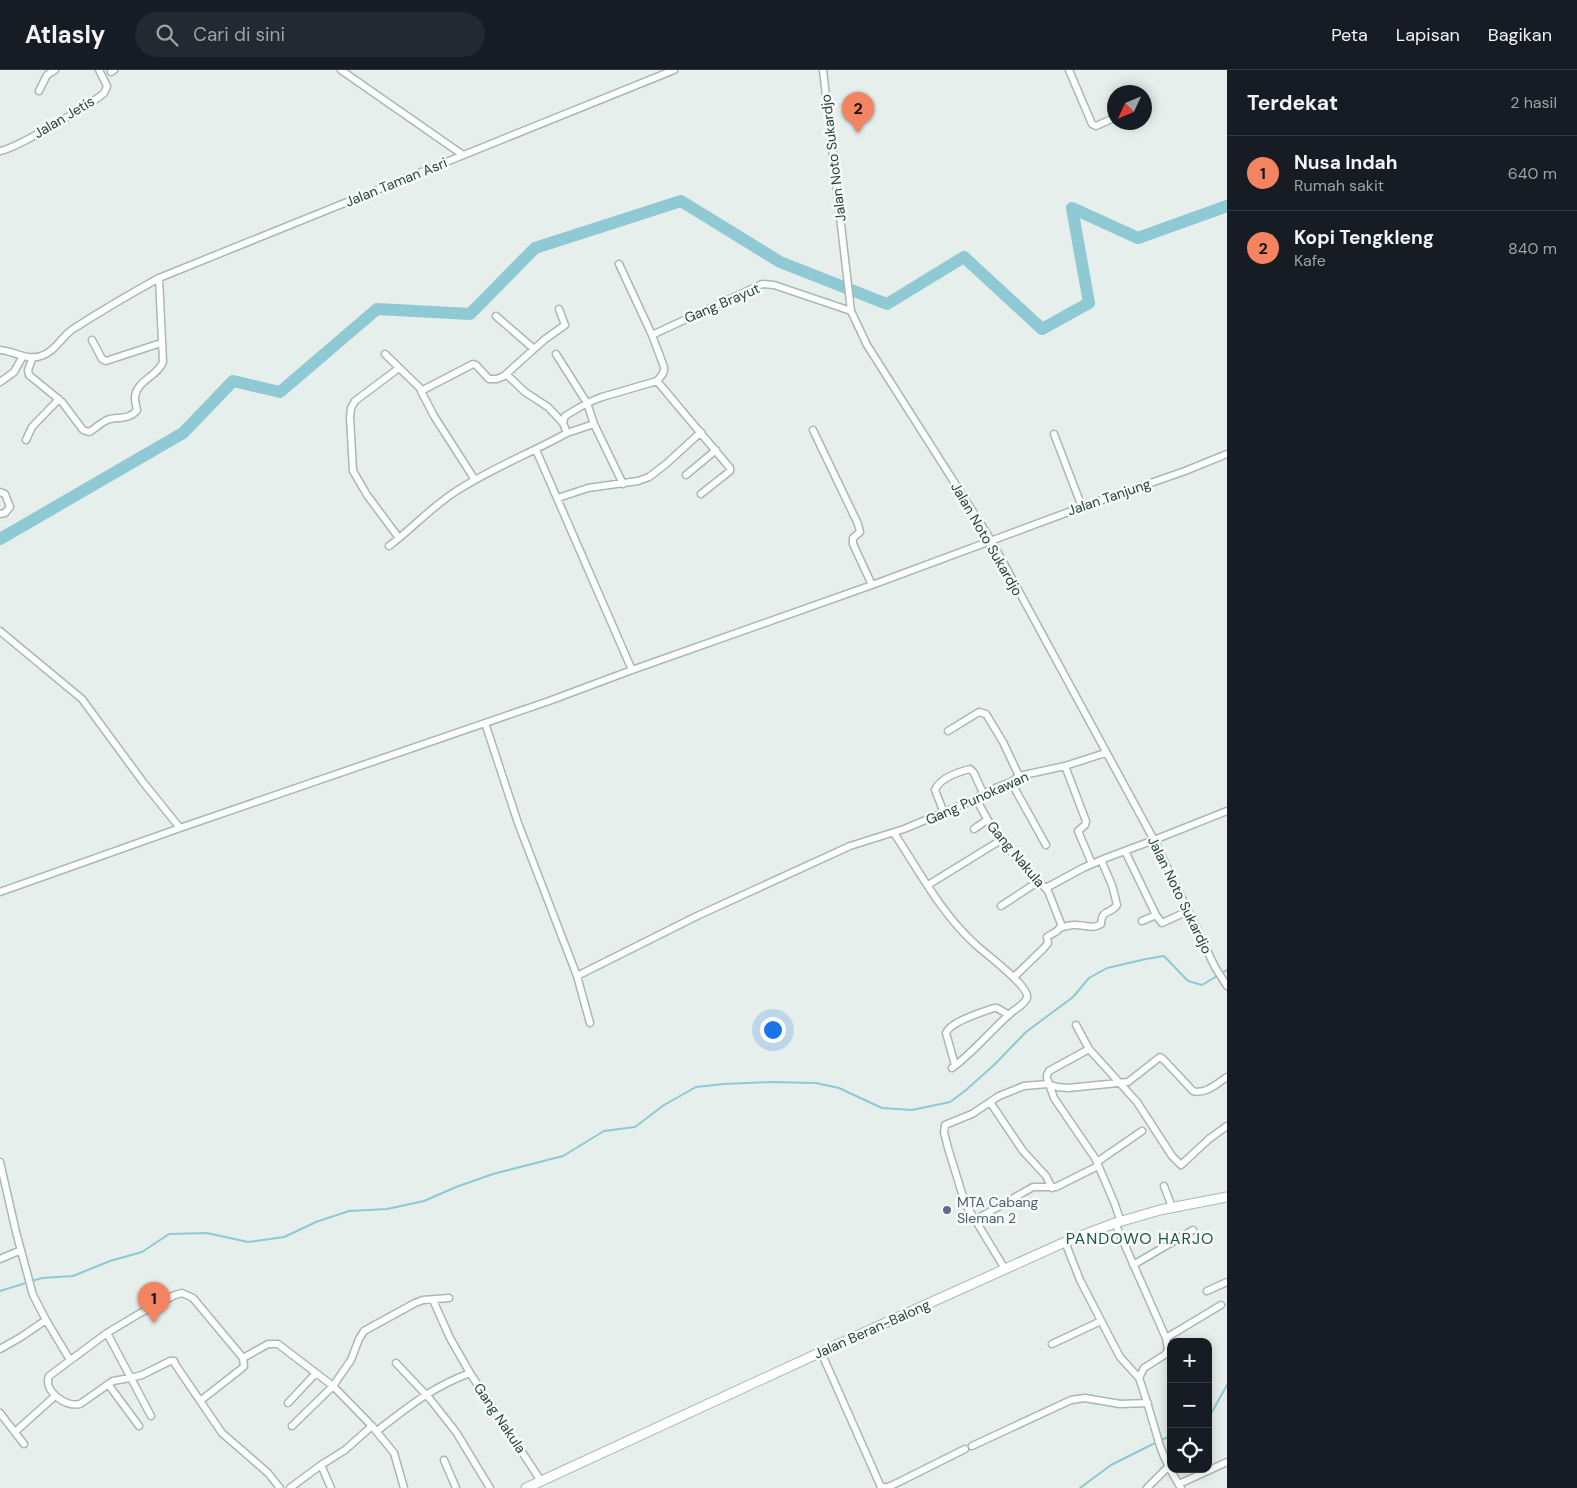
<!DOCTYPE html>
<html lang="id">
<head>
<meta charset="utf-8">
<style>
  :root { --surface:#171b24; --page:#242831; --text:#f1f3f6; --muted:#9ea1a6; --line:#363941; --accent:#f4845f }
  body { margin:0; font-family:"DM Sans",sans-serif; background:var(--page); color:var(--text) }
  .controls { position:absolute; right:15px; bottom:15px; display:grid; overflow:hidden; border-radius:10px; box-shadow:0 2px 12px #0003 }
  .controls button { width:45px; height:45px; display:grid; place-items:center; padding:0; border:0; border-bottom:1px solid var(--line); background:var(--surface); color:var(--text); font:25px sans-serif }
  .compass { position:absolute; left:1107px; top:15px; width:45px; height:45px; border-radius:50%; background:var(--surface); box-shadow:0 2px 12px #0003; rotate:226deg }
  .you { position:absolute; left:772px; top:959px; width:18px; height:18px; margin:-12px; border:4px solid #fff; border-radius:50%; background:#1a73e8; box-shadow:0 0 0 8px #1a73e833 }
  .badge { display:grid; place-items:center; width:32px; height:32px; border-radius:50%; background:var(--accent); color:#111; font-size:16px; font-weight:700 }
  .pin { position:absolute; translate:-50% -41px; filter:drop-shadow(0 1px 2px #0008) }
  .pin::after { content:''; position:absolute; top:26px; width:18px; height:15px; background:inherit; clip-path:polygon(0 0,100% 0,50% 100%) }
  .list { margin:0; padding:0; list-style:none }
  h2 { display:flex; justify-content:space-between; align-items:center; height:65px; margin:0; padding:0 20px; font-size:21px }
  h2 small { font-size:16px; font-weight:400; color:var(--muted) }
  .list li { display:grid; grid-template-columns:32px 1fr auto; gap:15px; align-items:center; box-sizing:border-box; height:75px; padding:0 20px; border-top:1px solid var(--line) }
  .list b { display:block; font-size:19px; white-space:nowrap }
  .list p { margin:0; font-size:16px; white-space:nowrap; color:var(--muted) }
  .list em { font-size:16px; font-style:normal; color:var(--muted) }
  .icon { flex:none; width:28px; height:28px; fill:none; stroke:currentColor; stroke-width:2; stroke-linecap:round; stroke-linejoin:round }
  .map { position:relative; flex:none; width:1227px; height:1418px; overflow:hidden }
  header { display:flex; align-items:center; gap:30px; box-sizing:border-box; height:70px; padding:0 25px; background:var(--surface); border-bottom:1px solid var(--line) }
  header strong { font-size:24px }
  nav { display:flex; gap:28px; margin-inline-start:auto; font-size:18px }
  .search { width:350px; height:45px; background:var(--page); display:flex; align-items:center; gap:12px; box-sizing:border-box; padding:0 18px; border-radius:28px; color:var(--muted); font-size:19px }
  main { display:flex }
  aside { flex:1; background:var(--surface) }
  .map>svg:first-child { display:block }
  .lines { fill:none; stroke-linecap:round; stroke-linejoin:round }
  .stream { stroke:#8ec9d4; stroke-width:2 }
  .river { stroke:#8ec9d4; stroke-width:12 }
  .minor-casing { stroke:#a8b8b2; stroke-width:9 }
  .secondary-casing { stroke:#a4bbb3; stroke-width:11 }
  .minor { stroke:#fff; stroke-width:6 }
  .secondary { stroke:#fff; stroke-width:9 }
  .service-dot { fill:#5c6f8a; stroke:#f7fbf9; stroke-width:2 }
  .labels { text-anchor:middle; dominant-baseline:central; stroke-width:5; stroke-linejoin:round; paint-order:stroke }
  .street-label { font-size:14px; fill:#24423a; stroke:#f7fbf9 }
  .service-label { font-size:14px; fill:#4e5e75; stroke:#f7fbf9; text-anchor:start }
  .quarter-label { font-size:16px; letter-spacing:1px; fill:#1f5548; stroke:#f7fbf9 }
</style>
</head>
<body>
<header>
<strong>Atlasly</strong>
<div class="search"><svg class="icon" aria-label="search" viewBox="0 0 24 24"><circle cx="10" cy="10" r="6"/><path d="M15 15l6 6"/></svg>Cari di sini</div>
<nav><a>Peta</a><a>Lapisan</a><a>Bagikan</a></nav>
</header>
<main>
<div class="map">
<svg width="1227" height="1418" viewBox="0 0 1227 1418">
  <rect width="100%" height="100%" fill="#e6efeb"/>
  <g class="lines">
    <path class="stream" d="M0 1221 42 1208 73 1206 110 1191 142 1182 169 1164 207 1163 248 1172 284 1167 316 1152 349 1141 387 1139 424 1131 456 1117 493 1104 563 1086 604 1061 635 1057 664 1035 696 1017 724 1014 771 1012 816 1013 839 1018 882 1038 912 1040 950 1032 966 1020 994 995 1026 962 1073 927 1089 908 1107 898 1146 889 1164 886 1188 911 1202 915 1227 900
      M1208 1349 1227 1315
      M1161 1370 1171 1366
      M1080 1418 1111 1395 1157 1372"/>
    <path class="river" d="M0 469 183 363 233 311 280 322 377 239 470 244 535 178 681 131 780 192 887 234 964 187 1042 259 1089 233 1072 138 1138 168 1227 136"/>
    <defs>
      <path id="minor" d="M341 0 463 85
        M823 0 851 241 867 275 991 470 1154 770 1215 897 1227 916
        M1069 0 1092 54 1096 56 1114 48
        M111 2 114 0
        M39 21 47 5 55 0
        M0 81C15 79 92 34 104 23 106 20 106 19 107 16L99 0
        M496 246 534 279
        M652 265 762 214 774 215 851 241
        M92 270 102 289 106 291 161 273
        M0 280C14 281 27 291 41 286 55 282 62 266 73 259 101 241 130 224 159 208L674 0
        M385 284 421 319
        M556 284 587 333 602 327 657 311C661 306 665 303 664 297L652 265 619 194
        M33 287 28 300 29 305 62 332 83 360 89 362C95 359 100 353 107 350 116 346 129 351 137 340 136 336 135 331 135 327 136 311 158 306 163 292L159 208
        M399 298 355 331 351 338 350 347 353 401 367 425 399 468
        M506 304 525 322 548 337 563 353
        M657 311 730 398V401L701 424
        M0 312 14 302 23 286
        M813 360 858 454 860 462 853 468V474L872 515
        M567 363 594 354
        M1054 364 1082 437
        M26 370 32 357 59 329
        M536 380 632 600
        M686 405 716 380
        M475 410 434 346 421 321 473 294 476 295 489 309H497L504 306 544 270 565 255 559 239
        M0 422 5 424 10 437 5 443 0 444
        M558 428 588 418 638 411 649 407 666 394 701 362
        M389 476C413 458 432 436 458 420 492 398 531 383 567 363L563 353 565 346 587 333 594 354 623 414
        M0 561 82 629 143 712 180 758
        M485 653 518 753 577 906 590 953
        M948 661 979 642 986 644 1003 672 1019 706
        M1065 696 1086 751 1085 755 1078 761 1092 794
        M1011 712 1046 775
        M976 729 994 761 1013 784 1048 821 1061 854C1060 862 1052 863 1047 867L1048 873 1044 878 1014 907
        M944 743 935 720C940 708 958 702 970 699L974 703 983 723
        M974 759 987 750
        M894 763C919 801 941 843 975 874 984 883 1030 916 1027 928 1025 934 1015 939 1011 943 990 961 974 982 952 998
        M1125 781 1156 845 1142 851
        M928 815 1001 770
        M1046 818 1083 798 1106 788 1154 770 1227 741
        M0 822 180 758 549 631 632 600 872 515 1082 437 1185 401 1227 384
        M1001 836 1039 811
        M1156 845 1162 853 1188 841
        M1060 858C1064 857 1069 855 1073 855 1083 854 1092 860 1101 854 1102 838 1110 845 1117 835L1112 815 1101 790
        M577 906 697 846 850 776 904 759 976 729 983 723 1011 712 1019 706 1065 696 1105 683
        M1076 955 1089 979 1137 1032 1172 1086 1181 1095 1209 1069 1227 1056
        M1089 979 1049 1001 1047 1005V1008L1054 1028 1095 1088 1114 1132 1121 1152
        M955 995 946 963C950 952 982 942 994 938H997L1009 945
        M990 1032 1023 1081 1046 1106 1052 1118
        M0 1092 16 1162 33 1225 46 1250 70 1290
        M1097 1092 1142 1061
        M1164 1116 1172 1137
        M975 1150 1033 1117H1056L1098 1096
        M1115 1153 1166 1268 1168 1279 1166 1284 1144 1298 1139 1308C1147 1330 1153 1353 1160 1376 1165 1391 1173 1405 1181 1418
        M1065 1172 1080 1210 1110 1268 1120 1287 1139 1308
        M0 1189 21 1180
        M1133 1195 1193 1160
        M1005 1199 965 1133 948 1078 944 1062 945 1055 972 1044 999 1026 1024 1016 1048 1014 1057 1017 1068 1018 1128 1012 1160 987 1164 990 1193 1021C1205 1025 1218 1013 1227 1007
        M1207 1221 1227 1212
        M433 1230 450 1268 470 1303
        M107 1263 151 1346
        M1166 1268 1221 1235
        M1052 1274 1101 1251
        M0 1279 21 1267 46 1250
        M821 1282 881 1417H888L899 1412 965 1379
        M243 1288 268 1274H278L333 1316 372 1356 394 1383 404 1418
        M396 1293 430 1329 456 1362 490 1418
        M108 1314 139 1356
        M200 1331 241 1299 244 1296 243 1288 193 1228 182 1223 175 1225 142 1242 107 1263 49 1306C43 1321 66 1338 80 1334L113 1311 130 1308 142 1305 170 1291H174L175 1294 222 1363 268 1403 280 1418
        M288 1333 316 1303
        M0 1343 24 1374
        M292 1356 333 1316 351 1290 359 1269 364 1261 415 1233 423 1230 449 1228
        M377 1361C408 1337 432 1317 470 1303L541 1411
        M15 1362 55 1326
        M972 1376 1071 1330 1085 1328 1120 1334 1148 1333
        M444 1390 456 1418
        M321 1395 331 1418
        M1179 1414 1227 1392
        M290 1418 321 1395 345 1380 372 1356
        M1147 1418 1169 1396"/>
      <path id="secondary" d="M526 1418 821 1282 1065 1172 1115 1153 1160 1140 1227 1127"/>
    </defs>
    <use href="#minor" class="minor-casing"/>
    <use href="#secondary" class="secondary-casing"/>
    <use href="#minor" class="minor"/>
    <use href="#secondary" class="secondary"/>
  </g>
  <circle class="service-dot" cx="947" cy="1140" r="5"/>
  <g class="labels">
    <g class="street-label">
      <text transform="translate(64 47) rotate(-31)">Jalan Jetis</text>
      <text transform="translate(833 88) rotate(-97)">Jalan Noto Sukardjo</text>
      <text transform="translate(396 112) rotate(-22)">Jalan Taman Asri</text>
      <text transform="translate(722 233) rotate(-23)">Gang Brayut</text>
      <text transform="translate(1109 427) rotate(-19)">Jalan Tanjung</text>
      <text transform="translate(987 469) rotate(60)">Jalan Noto Sukardjo</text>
      <text transform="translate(977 728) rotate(-24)">Gang Punokawan</text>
      <text transform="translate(1016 784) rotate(50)">Gang Nakula</text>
      <text transform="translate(1180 825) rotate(64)">Jalan Noto Sukardjo</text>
      <text transform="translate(872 1259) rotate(-24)">Jalan Beran-Balong</text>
      <text transform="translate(500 1348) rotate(56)">Gang Nakula</text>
    </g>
    <g class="service-label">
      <text x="957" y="1132">MTA Cabang<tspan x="957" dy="16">Sleman 2</tspan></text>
    </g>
    <g class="quarter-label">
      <text x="1140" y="1168">PANDOWO HARJO</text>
    </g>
  </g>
</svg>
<div class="controls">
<button>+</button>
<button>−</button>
<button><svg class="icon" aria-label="locate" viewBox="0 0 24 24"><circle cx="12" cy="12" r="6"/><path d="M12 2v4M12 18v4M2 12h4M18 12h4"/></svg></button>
</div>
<svg class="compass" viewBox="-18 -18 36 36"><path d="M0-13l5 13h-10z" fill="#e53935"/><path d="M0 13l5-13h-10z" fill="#9ea1a6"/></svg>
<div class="you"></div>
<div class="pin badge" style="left:154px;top:1253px">1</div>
<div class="pin badge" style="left:858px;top:63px">2</div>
</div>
<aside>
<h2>Terdekat<small>2 hasil</small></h2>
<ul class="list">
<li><span class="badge">1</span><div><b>Nusa Indah</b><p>Rumah sakit</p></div><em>640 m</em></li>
<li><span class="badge">2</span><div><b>Kopi Tengkleng</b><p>Kafe</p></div><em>840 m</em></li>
</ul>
</aside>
</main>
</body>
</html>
